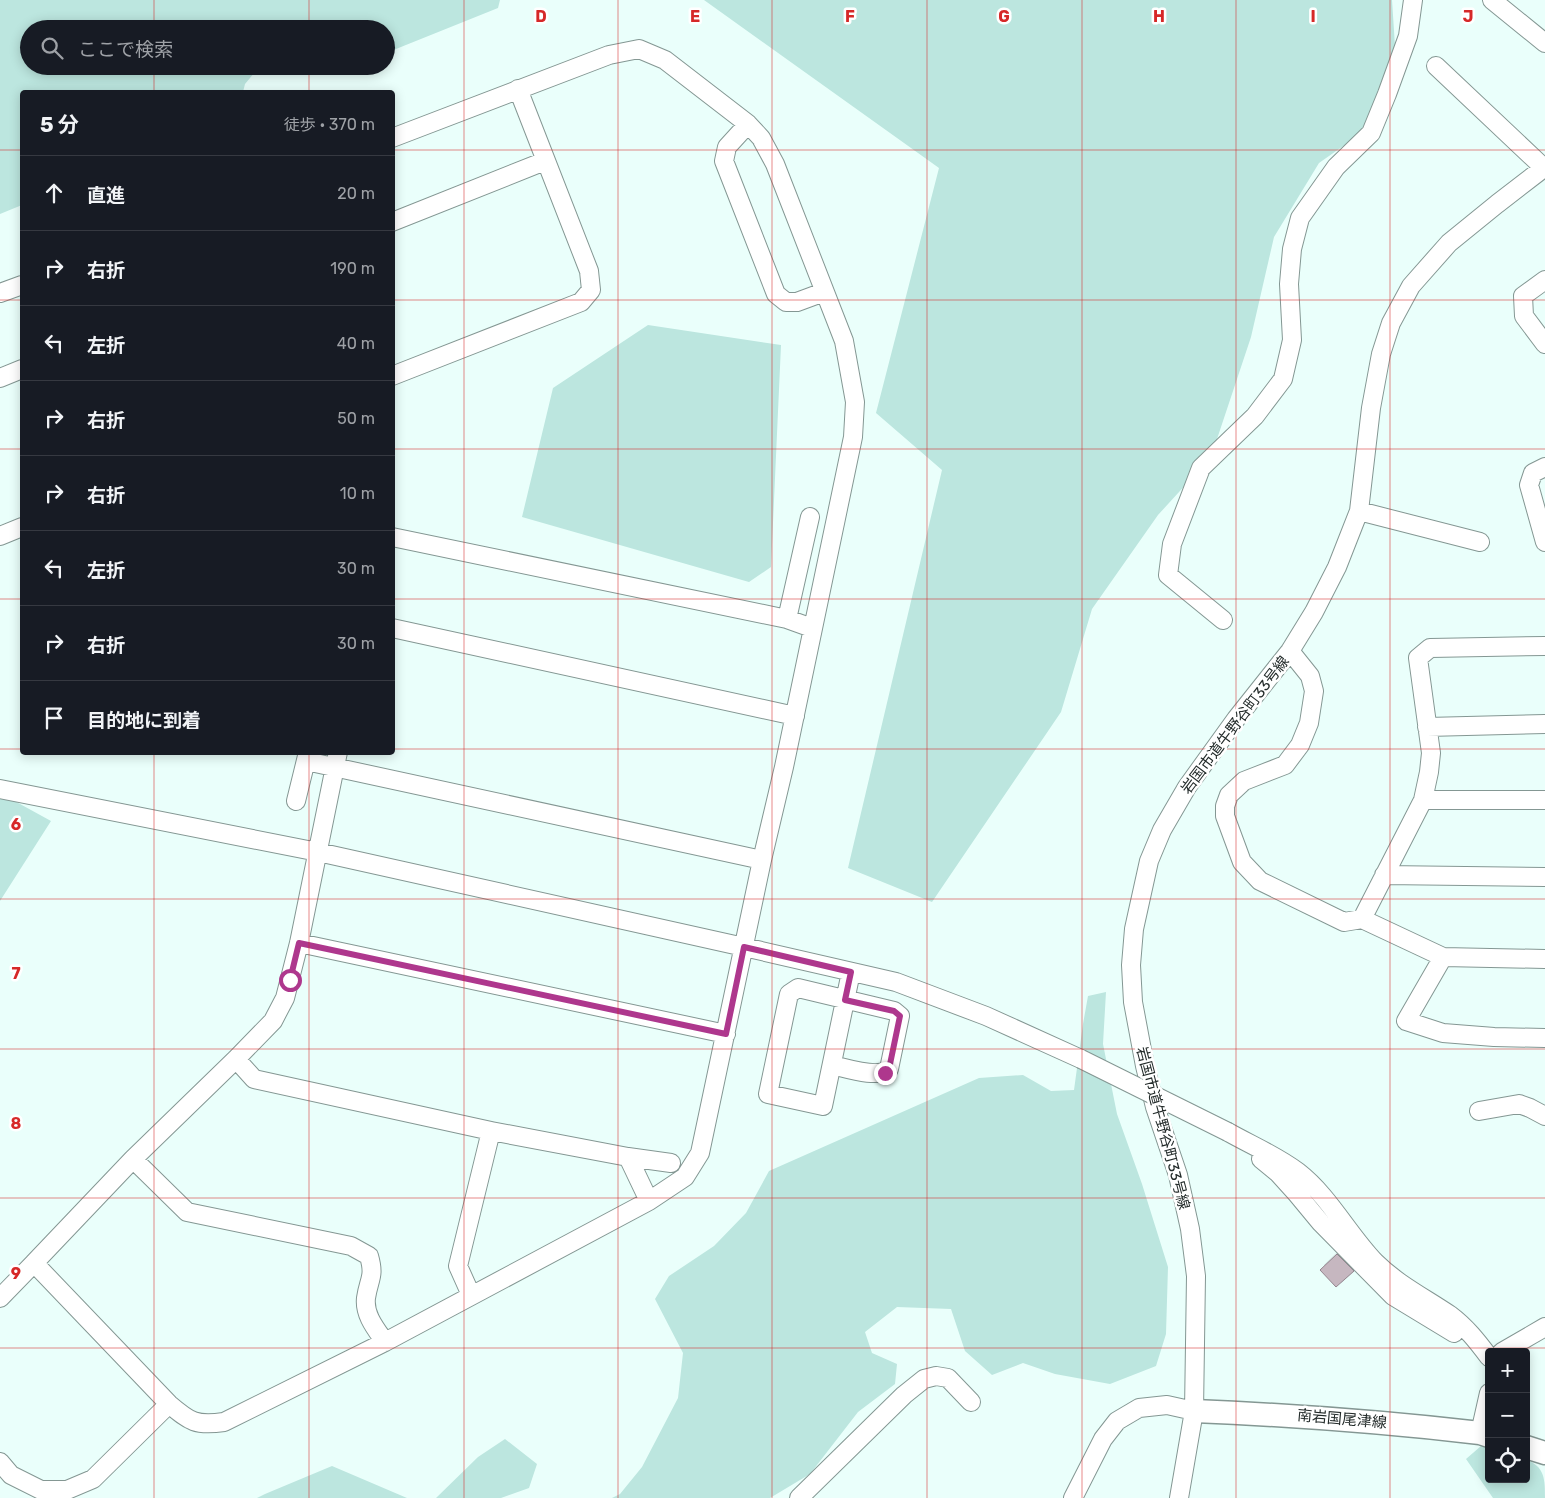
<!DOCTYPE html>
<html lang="ja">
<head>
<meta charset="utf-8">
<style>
  :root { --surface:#171b24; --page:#242831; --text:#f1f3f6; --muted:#9ea1a6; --line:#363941 }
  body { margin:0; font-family:Rubik,"Noto Sans JP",sans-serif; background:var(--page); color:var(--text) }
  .controls { position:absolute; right:15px; bottom:15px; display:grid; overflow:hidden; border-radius:5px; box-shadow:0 2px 12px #0003 }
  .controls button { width:45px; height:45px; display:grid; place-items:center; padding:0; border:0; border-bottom:1px solid var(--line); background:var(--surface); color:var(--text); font:25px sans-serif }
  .stop { position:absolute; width:15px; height:15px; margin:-11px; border:4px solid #ae378d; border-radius:50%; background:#fff }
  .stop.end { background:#ae378d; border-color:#fff; box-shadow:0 1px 5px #0008 }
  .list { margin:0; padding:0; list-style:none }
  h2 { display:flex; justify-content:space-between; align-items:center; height:65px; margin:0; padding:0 20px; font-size:21px }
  h2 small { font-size:16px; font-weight:400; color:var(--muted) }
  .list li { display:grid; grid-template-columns:32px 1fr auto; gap:15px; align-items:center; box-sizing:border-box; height:75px; padding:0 20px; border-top:1px solid var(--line) }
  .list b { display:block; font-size:19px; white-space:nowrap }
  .list em { font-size:16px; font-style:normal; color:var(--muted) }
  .icon { flex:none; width:28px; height:28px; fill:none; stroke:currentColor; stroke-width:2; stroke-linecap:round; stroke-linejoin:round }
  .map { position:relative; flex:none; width:1545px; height:1498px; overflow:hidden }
  .search { position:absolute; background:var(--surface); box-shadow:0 2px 12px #0003; left:20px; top:20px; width:375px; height:55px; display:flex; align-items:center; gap:12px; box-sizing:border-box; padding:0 18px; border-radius:28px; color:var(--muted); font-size:19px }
  .panel { position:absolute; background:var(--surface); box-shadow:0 2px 12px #0003; left:20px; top:90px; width:375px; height:665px; border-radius:5px }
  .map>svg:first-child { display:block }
  .green { fill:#bce6df }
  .building { fill:#c6b7c0; stroke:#94868f; filter:url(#shadow) }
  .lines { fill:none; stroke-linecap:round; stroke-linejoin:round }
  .minor-casing { stroke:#849793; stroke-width:20 }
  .major-casing { stroke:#849793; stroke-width:25 }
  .minor { stroke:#fff; stroke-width:18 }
  .major { stroke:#fff; stroke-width:22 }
  .minor-bridge-casing { stroke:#849793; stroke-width:20; stroke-linecap:butt }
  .minor-bridge { stroke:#fff; stroke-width:18 }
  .route { stroke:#ae378d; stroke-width:6 }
  .grid { fill:none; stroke:#d62828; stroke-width:1; stroke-opacity:0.55 }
  .labels { text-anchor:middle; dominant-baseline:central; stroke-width:5; stroke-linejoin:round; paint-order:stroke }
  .street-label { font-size:15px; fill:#232b2a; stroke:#fff }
  .grid-label { font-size:16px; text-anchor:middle; font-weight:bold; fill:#d62828; stroke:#fff; stroke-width:5; stroke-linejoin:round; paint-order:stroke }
</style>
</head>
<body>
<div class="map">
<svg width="1545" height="1498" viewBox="0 0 1545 1498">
  <defs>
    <filter id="shadow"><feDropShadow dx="4.5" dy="-4.5" stdDeviation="0" flood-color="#0004"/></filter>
  </defs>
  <rect width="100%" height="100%" fill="#eafffb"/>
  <path class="green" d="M0 0H500L498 8 386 53V29H29V66H260L245 84 243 92H22V205L0 214Z
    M704 0H1392L1397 77 1369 128 1319 163 1274 237 1251 337 1211 457 1158 515 1092 609 1061 712 932 902 848 868 942 470 876 413 939 168Z
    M648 325 781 345 771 567 749 582 522 517 553 388Z
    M0 793 51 821 0 901Z
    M1106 992 1103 1044 1117 1114 1142 1184 1168 1267 1166 1334 1156 1366 1110 1384 1055 1374 1023 1363 992 1375 965 1351 951 1309 897 1307 865 1332 872 1353 897 1364 895 1384 858 1412 810 1474 770 1498H612L620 1494 642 1467 678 1398 683 1353 655 1299 669 1276 714 1246 746 1213 769 1171 979 1078 1023 1075 1051 1091 1074 1090 1083 1024 1088 996Z
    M505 1439 537 1464 529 1488 501 1498H436L478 1457Z
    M1481 1446 1489 1448V1479H1526V1460C1545 1466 1545 1480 1545 1498H1493L1466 1459Z
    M332 1466 407 1498H257L265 1494Z"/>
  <path class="building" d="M1337 1254 1354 1271 1336 1287 1320 1270Z"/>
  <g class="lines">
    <defs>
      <path id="minor" d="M1492 0 1545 43
        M1436 66 1544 168
        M748 124 727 147 724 161 776 294 786 302H797L824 292
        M392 222 545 161
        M1545 280 1523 296 1524 316 1545 344
        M0 293 22 285
        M392 376 581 302 591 290 589 271 518 89
        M0 378 22 369
        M1545 467 1533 473 1529 485 1545 542
        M1359 511 1480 542
        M0 536 22 527
        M392 537 787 619 812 628
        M787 619 810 517
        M1223 620 1168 575 1172 544 1201 468 1255 416 1283 379 1292 340 1289 284 1292 249 1300 218 1336 167 1371 133 1387 94 1408 36 1413 0
        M392 628 795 716
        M1290 651 1310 676 1314 691 1309 723 1300 745 1285 765 1244 781 1229 795 1225 806V816L1242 862 1260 881 1344 922 1362 919 1443 957 1545 959
        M1427 727 1545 724
        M338 752 299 943 285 998 273 1021 236 1059 133 1159 34 1263 169 1404C190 1422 196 1426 224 1422L385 1342 649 1201 685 1177 700 1153 762 860 784 767 853 437 855 402 844 341 775 164 761 138 748 124 665 60 639 49 609 55 392 138
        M306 761 762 860
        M0 789 318 852 744 947 896 982 986 1016 1081 1059
        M1423 800H1545
        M296 801 308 752
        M1384 875 1545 877
        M1362 919 1423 800 1429 772 1431 753 1418 658 1430 648 1545 646
        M299 943 726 1034
        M1443 957 1406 1021 1443 1033 1494 1037 1545 1038
        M236 1059 254 1079 491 1131 628 1157 649 1201
        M832 1065C846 1068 878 1079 889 1069L900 1016 894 1011 798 988 789 994 768 1094 823 1106 851 972
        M1479 1111 1519 1104 1530 1108 1545 1116
        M1228 1132C1251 1145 1277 1156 1298 1172 1329 1196 1348 1234 1375 1262 1397 1284 1425 1298 1450 1315 1466 1327 1477 1341 1489 1357
        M628 1157 671 1163
        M133 1159 187 1212 351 1246 369 1256C375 1277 369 1278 366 1298 364 1315 376 1329 385 1342
        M1261 1159 1278 1173 1297 1194 1321 1223 1393 1296 1454 1333
        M471 1295 458 1266 491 1131
        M0 1298 34 1263
        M1502 1352 1545 1327
        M1480 1433 1489 1393
        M0 1462 11 1475 41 1490H67L93 1479 169 1404
        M799 1498 904 1395 924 1379 936 1376 948 1378 971 1402
        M1073 1498 1103 1439 1117 1421 1139 1408 1167 1405 1194 1411
        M1179 1498 1194 1411 1196 1276 1190 1229 1178 1175 1155 1107 1145 1066 1133 1002 1131 965 1134 929 1149 861 1162 830 1187 787 1236 719 1290 651 1314 612 1337 567 1359 511 1371 408 1381 354 1391 323 1411 286 1449 243 1497 204 1545 167"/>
      <path id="major" d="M1194 1411C1290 1415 1385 1422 1480 1433L1489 1436
        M1526 1447 1545 1453"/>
    </defs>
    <use href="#minor" class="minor-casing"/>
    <use href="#major" class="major-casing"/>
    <use href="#minor" class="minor"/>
    <use href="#major" class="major"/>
    <defs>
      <path id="minor-bridge" d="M1081 1059 1228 1132"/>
    </defs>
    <use href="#minor-bridge" class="minor-bridge-casing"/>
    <use href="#minor-bridge" class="minor-bridge"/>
  </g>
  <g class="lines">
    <path class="route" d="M290 980 299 943 726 1034 744 947 851 972 845 1000 894 1011 900 1016 889 1069 885 1073"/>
  </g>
  <path class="grid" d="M154 0V29M309 0V29M464 0V1498M618 0V1498M772 0V1498M927 0V1498M1082 0V1498M1236 0V1498M1390 0V1498M154 66V92M309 66V92M0 150H22M392 150H1545M0 300H22M392 300H1545M0 449H22M392 449H1545M0 599H22M392 599H1545M0 749H22M392 749H1545M154 752V1498M309 752V1498M0 899H1545M0 1049H1545M0 1198H1545M0 1348H1545"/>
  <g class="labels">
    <g class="street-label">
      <text transform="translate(1235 725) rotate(-53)">岩国市道牛野谷町33号線</text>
      <text transform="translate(1163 1128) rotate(75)">岩国市道牛野谷町33号線</text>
      <text transform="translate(1342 1419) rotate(5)">南岩国尾津線</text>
    </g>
  </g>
  <g class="grid-label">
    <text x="541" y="22">D</text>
    <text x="695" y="22">E</text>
    <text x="850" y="22">F</text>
    <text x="1004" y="22">G</text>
    <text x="1159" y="22">H</text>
    <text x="1313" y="22">I</text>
    <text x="1468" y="22">J</text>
    <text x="16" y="830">6</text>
    <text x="16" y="979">7</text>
    <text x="16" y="1129">8</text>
    <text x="16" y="1279">9</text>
  </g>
</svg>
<div class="controls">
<button>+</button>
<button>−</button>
<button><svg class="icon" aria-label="locate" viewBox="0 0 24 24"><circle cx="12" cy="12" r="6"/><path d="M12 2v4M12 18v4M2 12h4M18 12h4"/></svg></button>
</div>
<div class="stop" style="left:290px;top:980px"></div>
<div class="stop end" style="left:885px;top:1073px"></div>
<div class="search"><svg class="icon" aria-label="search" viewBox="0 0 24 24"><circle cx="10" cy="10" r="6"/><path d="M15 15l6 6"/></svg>ここで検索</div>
<section class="panel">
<h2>5 分<small>徒歩 · 370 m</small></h2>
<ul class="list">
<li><svg class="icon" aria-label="ahead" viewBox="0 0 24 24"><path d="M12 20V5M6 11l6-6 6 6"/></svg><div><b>直進</b></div><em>20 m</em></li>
<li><svg class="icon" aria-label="right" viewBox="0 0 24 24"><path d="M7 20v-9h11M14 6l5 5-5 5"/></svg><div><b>右折</b></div><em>190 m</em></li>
<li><svg class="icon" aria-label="left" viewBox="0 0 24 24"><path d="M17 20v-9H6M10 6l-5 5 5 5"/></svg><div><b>左折</b></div><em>40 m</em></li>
<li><svg class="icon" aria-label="right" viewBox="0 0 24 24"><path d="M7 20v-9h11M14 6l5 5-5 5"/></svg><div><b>右折</b></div><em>50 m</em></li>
<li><svg class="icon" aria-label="right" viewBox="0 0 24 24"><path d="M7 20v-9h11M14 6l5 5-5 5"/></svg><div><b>右折</b></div><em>10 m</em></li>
<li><svg class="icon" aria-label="left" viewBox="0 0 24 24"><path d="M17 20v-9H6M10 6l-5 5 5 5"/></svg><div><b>左折</b></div><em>30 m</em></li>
<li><svg class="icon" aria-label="right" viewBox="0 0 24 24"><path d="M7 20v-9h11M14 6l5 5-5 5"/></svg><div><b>右折</b></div><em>30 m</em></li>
<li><svg class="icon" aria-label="arrive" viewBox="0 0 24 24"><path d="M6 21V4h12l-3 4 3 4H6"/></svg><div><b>目的地に到着</b></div></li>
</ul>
</section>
</div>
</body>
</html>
